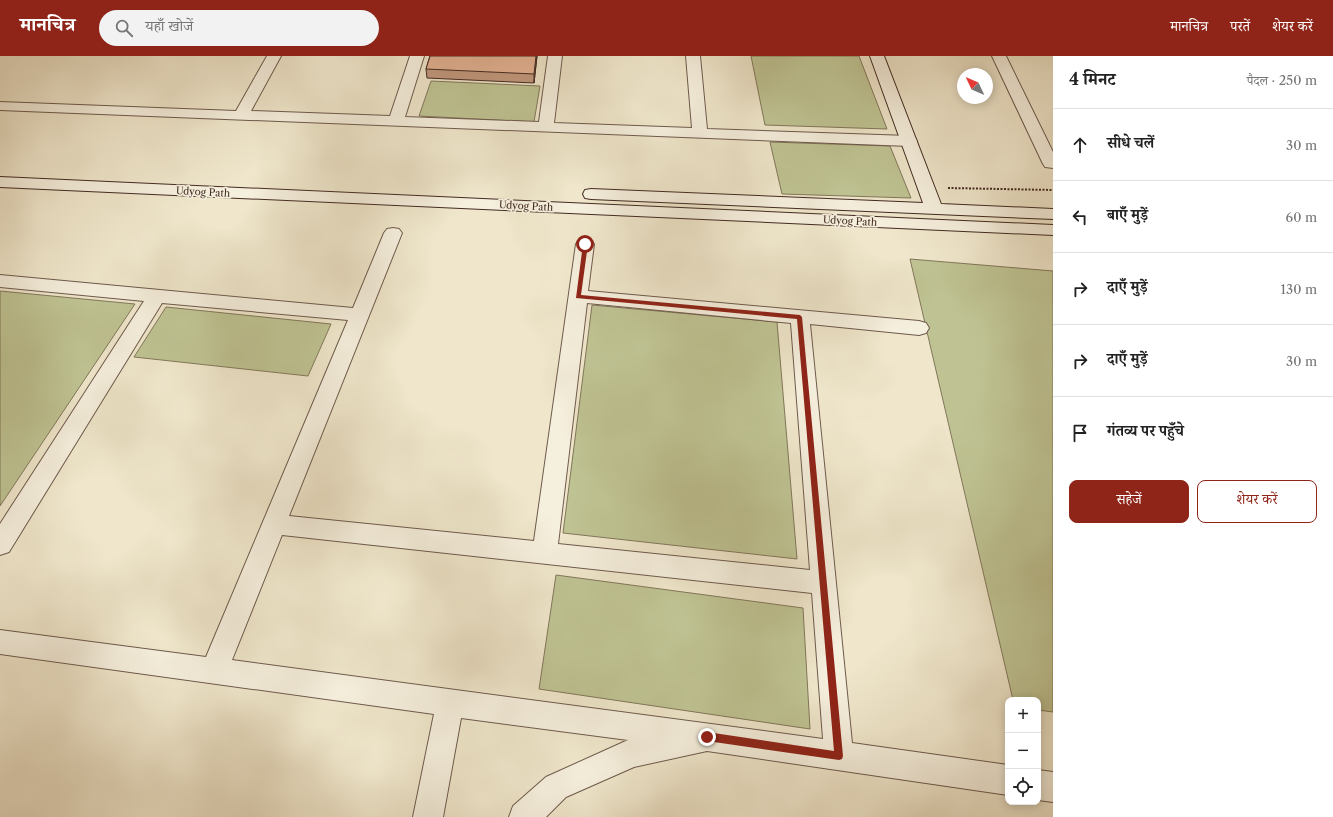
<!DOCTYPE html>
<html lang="hi">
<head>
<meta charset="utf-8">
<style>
  :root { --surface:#fff; --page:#f2f2f2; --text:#222; --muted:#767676; --line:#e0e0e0; --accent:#8f2418 }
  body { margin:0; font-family:"Libre Caslon Text","Noto Serif Devanagari",serif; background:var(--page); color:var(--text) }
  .controls { position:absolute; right:12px; bottom:12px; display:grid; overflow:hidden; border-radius:8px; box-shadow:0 2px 10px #0003 }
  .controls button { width:36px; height:36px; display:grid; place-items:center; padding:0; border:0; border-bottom:1px solid var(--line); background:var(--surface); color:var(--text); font:20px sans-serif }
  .compass { position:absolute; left:957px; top:12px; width:36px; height:36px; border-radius:50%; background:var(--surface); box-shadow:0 2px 10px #0003; rotate:314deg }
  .stop { position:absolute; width:12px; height:12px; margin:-9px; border:3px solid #8f2418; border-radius:50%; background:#fff }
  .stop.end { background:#8f2418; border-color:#fff; box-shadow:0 1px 4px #0008 }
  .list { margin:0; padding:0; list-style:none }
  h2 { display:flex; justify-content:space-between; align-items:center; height:52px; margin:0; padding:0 16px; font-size:17px }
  h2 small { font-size:13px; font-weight:400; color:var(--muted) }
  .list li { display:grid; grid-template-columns:26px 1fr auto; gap:12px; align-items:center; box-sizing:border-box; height:72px; padding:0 16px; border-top:1px solid var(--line) }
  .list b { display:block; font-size:15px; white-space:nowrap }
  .list em { font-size:13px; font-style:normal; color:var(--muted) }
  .actions { display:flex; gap:8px; padding:12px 16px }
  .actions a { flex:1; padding:9px 0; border:1px solid var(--accent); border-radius:8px; text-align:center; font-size:14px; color:var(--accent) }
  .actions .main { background:var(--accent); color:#fff }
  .icon { flex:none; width:22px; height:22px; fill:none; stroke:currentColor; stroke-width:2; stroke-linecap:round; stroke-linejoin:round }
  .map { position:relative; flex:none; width:1053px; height:761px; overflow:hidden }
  header { display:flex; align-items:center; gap:24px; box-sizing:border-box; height:56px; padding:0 20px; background:var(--accent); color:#fff }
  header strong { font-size:19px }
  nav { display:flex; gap:22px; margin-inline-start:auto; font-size:14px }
  .search { width:280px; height:36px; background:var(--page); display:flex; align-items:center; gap:10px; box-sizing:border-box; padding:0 14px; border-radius:22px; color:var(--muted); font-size:15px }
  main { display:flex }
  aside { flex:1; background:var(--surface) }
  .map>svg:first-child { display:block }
  .green { fill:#bfc393; stroke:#81775a }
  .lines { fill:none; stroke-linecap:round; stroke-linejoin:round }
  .street-casing { stroke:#6e5a4c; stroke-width:2 }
  .secondary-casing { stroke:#432b22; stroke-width:2 }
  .path { stroke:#432b22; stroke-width:2; stroke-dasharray:2 1.5; stroke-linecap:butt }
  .street { fill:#f5efdd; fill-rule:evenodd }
  .secondary { fill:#f5efdd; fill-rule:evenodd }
  .wall { fill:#c2987e; stroke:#432b22 }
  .shaded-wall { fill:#9e7c67; stroke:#432b22 }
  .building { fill:#e2b193; stroke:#432b22 }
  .route { fill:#8f2418 }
  .labels { text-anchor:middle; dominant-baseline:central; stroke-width:3.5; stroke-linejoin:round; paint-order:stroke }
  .far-street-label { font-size:10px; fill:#432b22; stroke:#f5efdd }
</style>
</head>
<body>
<header>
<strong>मानचित्र</strong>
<div class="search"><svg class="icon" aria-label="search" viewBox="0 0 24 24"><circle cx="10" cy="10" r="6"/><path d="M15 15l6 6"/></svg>यहाँ खोजें</div>
<nav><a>मानचित्र</a><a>परतें</a><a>शेयर करें</a></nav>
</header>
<main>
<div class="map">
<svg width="1053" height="761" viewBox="0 0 1053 761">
  <rect width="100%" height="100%" fill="#efe6cb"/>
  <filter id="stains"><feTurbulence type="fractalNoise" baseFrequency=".005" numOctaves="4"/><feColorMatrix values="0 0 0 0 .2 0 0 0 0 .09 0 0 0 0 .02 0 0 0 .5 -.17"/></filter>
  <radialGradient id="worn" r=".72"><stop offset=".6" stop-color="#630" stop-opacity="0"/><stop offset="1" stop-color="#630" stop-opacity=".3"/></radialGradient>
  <path class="green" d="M751 0H859L887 73 765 69Z
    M431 25 540 30 534 66 419 60Z
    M770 86 890 90 911 142 782 138Z
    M910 203 1053 215V656L1038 654V644H1013Z
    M0 235 135 248 0 450Z
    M592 249 777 266 797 503 563 477Z
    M166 251 331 268 308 320 134 301Z
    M556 519 803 552 810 673 539 633Z"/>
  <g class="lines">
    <defs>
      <path id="street" d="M267 0H281L251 55 390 60 410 0H424L405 61 539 66 548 0H562L554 67 692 72 686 0H700L707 73 909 80 915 82 917 85 915 88 909 90 0 54V46L236 55Z
        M992 0H1006L1053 96V112L1045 111 1043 108Z
        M393 172 399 173 402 177 289 460 534 485 576 188 579 184 585 182 591 184 594 188 588 235 919 265 926 267 929 272 926 277 919 279 810 268 852 687 1008 709V739L707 695 634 711 566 741 546 761H509L513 750 546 721 628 684 461 662 443 761H413L434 658 0 598V574L206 601 348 264 162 247 9 496 0 499V468L144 245 0 231V219L353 252 384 177 387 173ZM587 247 791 267 810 514 558 488ZM282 479 812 537 823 683 232 604Z
        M1038 714 1053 716V746L1038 744Z"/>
      <path id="secondary" d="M870 0H884L941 148 1053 153V163L591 143 585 142 583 138 585 134 591 133 923 147Z
        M0 121 1053 169V179L0 131Z"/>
    </defs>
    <use href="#street" class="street-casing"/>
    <use href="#secondary" class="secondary-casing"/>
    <path class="path" d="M948 132 1053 134"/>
    <use href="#street" class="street"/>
    <use href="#secondary" class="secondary"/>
  </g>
  <path class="wall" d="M430 0H537L534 27 427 22 426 13Z"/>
  <path class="shaded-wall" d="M536 0H537L534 27V18Z"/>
  <path class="building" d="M430 0H536L534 18 426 13Z"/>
  <path class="route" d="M585 186 588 188 581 239 800 259 802 261 843 700 842 703 839 704 707 685 704 684 703 681 704 678 707 676 834 695 797 263 576 242 583 188Z"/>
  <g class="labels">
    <g class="far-street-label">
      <text transform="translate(203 136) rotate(3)">Udyog Path</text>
      <text transform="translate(526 150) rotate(3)">Udyog Path</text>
      <text transform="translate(850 165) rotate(3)">Udyog Path</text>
    </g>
  </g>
  <rect width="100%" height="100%" filter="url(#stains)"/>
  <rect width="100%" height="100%" fill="url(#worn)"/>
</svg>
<div class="controls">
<button>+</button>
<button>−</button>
<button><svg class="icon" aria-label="locate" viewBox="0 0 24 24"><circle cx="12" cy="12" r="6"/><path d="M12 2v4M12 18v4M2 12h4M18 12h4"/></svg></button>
</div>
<svg class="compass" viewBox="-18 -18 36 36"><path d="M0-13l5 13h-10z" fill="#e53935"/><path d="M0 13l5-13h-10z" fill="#767676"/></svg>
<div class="stop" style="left:585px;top:188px"></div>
<div class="stop end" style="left:707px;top:681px"></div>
</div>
<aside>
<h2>4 मिनट<small>पैदल · 250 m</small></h2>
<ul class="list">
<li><svg class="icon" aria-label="ahead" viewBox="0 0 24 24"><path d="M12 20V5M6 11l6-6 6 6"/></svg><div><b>सीधे चलें</b></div><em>30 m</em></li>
<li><svg class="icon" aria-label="left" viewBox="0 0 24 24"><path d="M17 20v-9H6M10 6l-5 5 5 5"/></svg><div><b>बाएँ मुड़ें</b></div><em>60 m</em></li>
<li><svg class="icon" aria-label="right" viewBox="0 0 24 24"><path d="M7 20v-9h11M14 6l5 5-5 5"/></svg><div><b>दाएँ मुड़ें</b></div><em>130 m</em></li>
<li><svg class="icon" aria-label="right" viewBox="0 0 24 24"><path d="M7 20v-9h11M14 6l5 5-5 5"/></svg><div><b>दाएँ मुड़ें</b></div><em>30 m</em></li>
<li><svg class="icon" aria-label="arrive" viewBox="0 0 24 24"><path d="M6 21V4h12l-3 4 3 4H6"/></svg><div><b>गंतव्य पर पहुँचे</b></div></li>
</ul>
<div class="actions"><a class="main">सहेजें</a><a>शेयर करें</a></div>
</aside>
</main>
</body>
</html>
